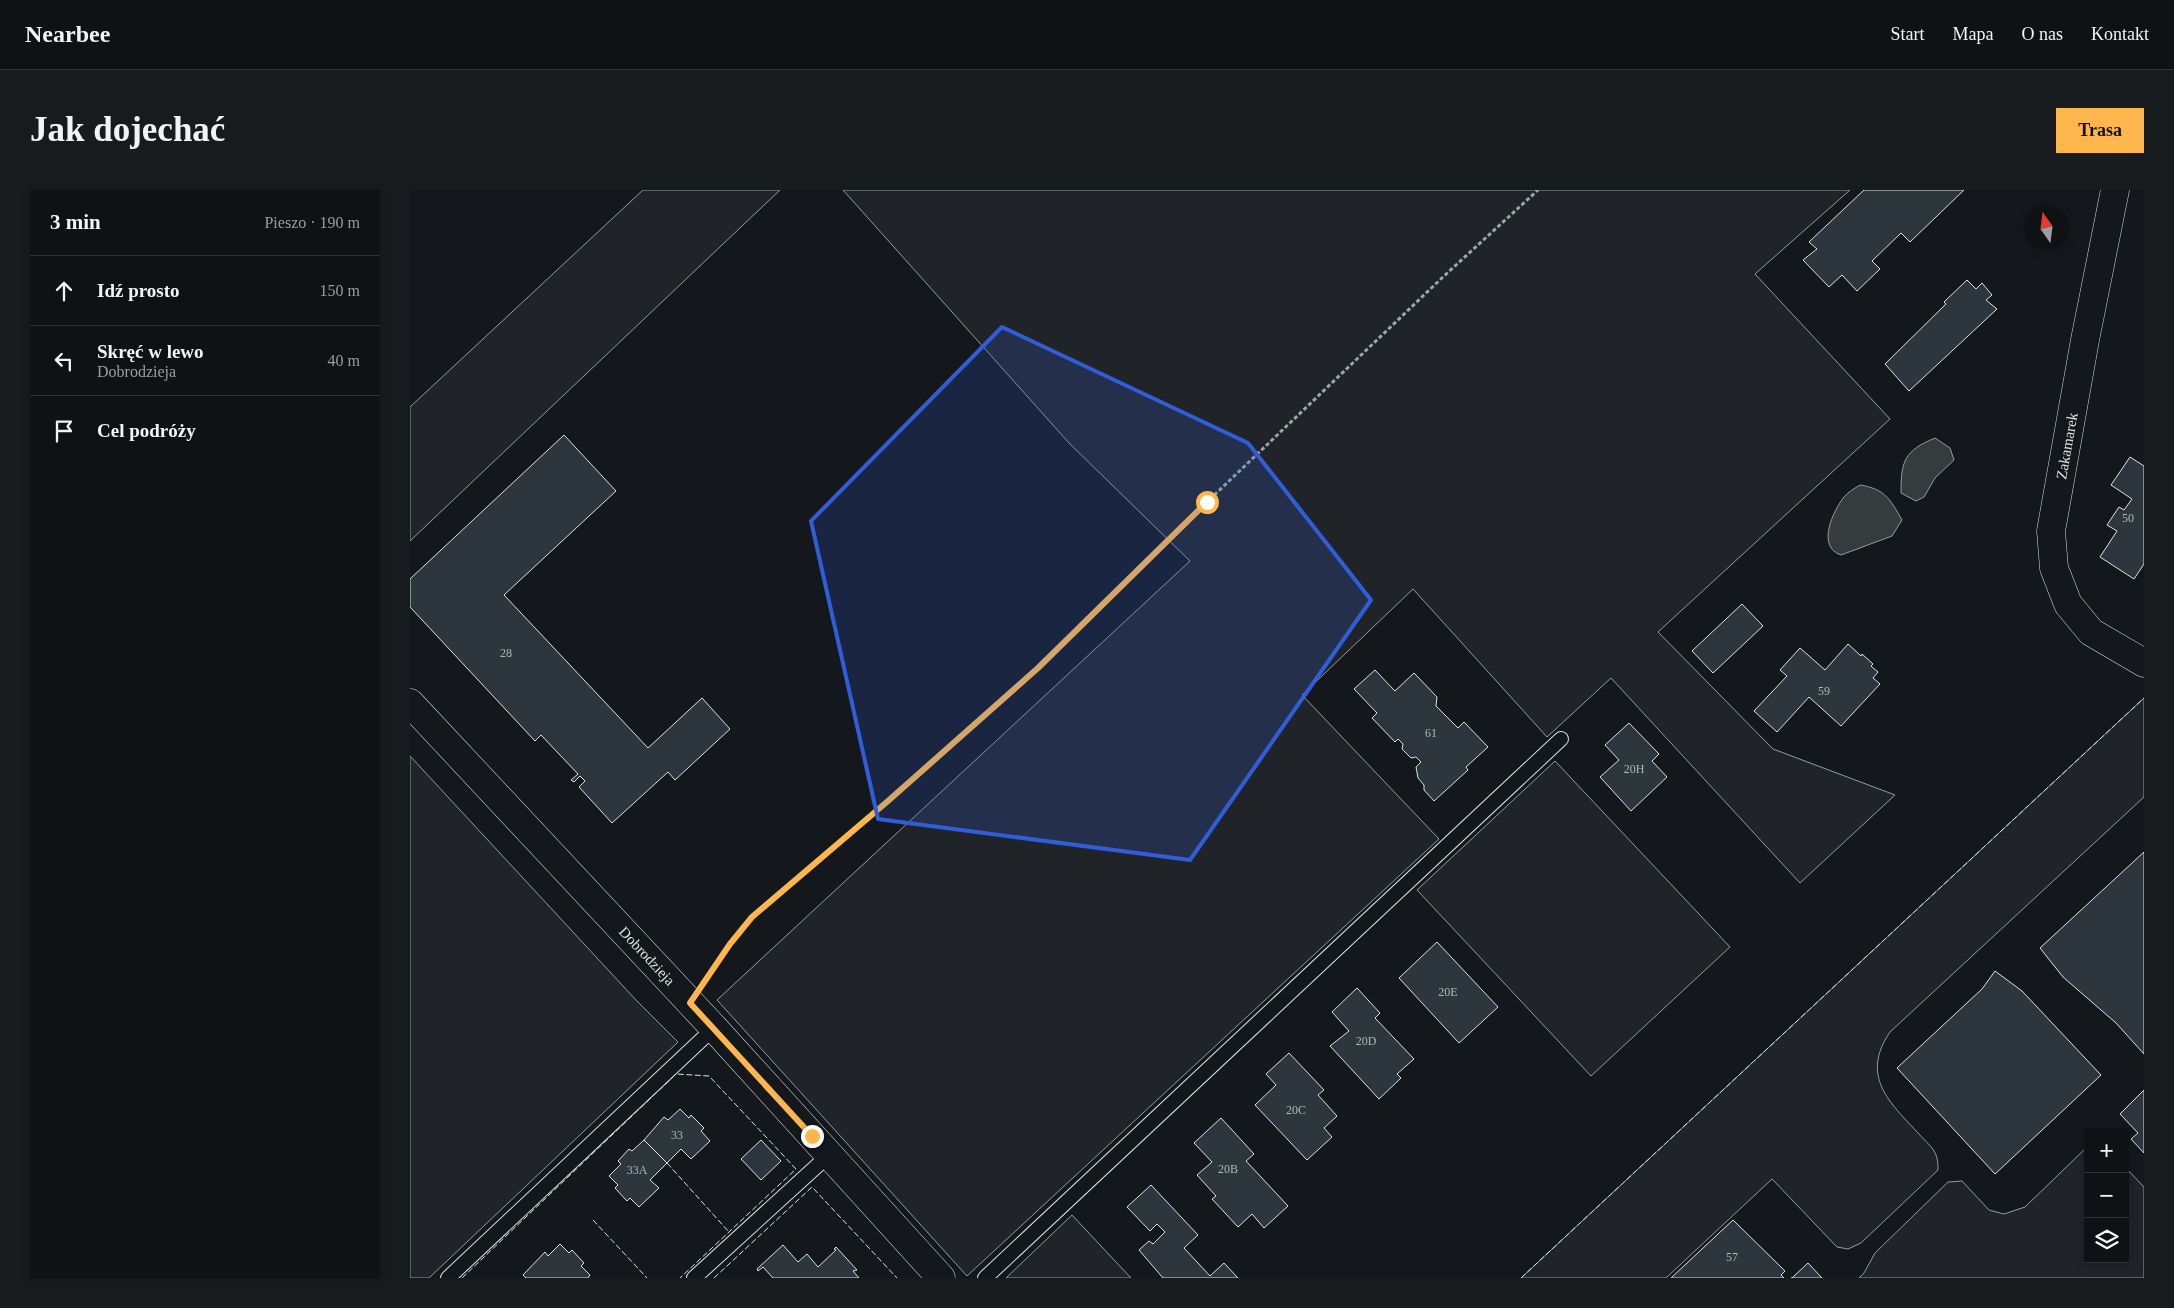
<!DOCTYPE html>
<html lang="pl">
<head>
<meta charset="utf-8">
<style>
  :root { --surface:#0f1215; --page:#181b1e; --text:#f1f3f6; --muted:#9b9ea0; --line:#2f3234; --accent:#ffb74d }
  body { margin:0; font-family:"Times New Roman",serif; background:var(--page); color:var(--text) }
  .controls { position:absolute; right:15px; bottom:15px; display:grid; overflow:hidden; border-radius:0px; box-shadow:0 2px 8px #0003 }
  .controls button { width:45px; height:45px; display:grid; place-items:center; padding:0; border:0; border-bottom:1px solid var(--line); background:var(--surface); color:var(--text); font:25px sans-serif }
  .compass { position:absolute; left:1614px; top:15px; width:45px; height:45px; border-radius:50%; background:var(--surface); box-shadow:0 2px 8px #0003; rotate:346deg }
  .stop { position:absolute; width:15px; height:15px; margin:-11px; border:4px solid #ffb74d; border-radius:50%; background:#fff }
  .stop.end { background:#ffb74d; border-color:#fff; box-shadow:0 1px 5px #0008 }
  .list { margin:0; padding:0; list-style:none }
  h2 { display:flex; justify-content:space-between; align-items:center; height:65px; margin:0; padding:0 20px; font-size:21px }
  h2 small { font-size:16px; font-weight:400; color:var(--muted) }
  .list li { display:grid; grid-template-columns:32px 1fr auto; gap:15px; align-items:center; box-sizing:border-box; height:70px; padding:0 20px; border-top:1px solid var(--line) }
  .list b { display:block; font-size:19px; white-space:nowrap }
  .list p { margin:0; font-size:16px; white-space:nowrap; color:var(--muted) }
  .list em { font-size:16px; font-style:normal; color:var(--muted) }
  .icon { flex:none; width:28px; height:28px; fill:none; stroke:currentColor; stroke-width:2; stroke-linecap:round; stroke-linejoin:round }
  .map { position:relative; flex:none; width:1734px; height:1088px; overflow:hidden; border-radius:0px }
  header { display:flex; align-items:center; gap:30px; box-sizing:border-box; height:70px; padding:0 25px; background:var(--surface); border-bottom:1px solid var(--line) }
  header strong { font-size:24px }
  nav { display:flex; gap:28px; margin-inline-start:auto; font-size:18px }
  .intro { display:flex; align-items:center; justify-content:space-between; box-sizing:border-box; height:120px; padding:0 30px }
  h1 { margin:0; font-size:35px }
  .button { padding:12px 22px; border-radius:0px; background:var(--accent); color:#111; font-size:18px; font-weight:700 }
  main { display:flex; gap:30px; padding:0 30px }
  aside { flex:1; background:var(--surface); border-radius:0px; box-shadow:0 2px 8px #0003 }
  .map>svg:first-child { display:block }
  .green { fill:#202428; stroke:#939e99 }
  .water { fill:#363b3e; stroke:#939e99 }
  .building { fill:#2c363c; stroke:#d8e6dc }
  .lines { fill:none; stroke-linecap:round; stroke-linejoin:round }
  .service-casing { stroke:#d8e6dc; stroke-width:16 }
  .minor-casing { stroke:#d8e6dc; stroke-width:29 }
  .path { stroke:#9da8a2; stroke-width:3; stroke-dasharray:4 2.5; stroke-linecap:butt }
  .service { stroke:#14181c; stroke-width:14 }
  .minor { stroke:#14181c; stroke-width:28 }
  .fence { stroke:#d8e6dc; stroke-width:1; stroke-dasharray:6 2.5; stroke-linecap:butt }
  .route { stroke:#ffb74d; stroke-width:6 }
  .marked { fill:#305dd8; fill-opacity:0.2; stroke:#305dd8; stroke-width:4; stroke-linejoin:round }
  .labels { text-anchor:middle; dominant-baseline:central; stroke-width:4; stroke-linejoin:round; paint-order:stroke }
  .number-label { font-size:12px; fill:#adbab4 }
  .street-label { font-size:15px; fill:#d8e6dc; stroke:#14181c }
</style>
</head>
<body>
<header>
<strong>Nearbee</strong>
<nav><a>Start</a><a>Mapa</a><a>O nas</a><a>Kontakt</a></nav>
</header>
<div class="intro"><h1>Jak dojechać</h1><a class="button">Trasa</a></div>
<main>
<aside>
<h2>3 min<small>Pieszo · 190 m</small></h2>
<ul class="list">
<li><svg class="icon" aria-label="ahead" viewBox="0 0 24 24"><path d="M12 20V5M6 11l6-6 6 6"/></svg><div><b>Idź prosto</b></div><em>150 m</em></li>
<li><svg class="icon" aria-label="left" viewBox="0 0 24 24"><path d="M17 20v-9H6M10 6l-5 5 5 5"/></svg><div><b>Skręć w lewo</b><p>Dobrodzieja</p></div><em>40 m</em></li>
<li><svg class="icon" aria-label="arrive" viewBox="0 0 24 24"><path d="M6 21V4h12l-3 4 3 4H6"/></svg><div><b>Cel podróży</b></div></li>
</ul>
</aside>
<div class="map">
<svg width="1734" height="1088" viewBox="0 0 1734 1088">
  <rect width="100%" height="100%" fill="#14181c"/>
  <path class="green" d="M233 0H370L0 351V217Z
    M433 0H1440L1345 84 1480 229 1248 442 1363 559 1485 605 1390 693 1201 488 1137 547 1003 399 892 505 1029 649 557 1086 307 810 780 371 659 253Z
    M1734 508V607L1480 842C1450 886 1479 912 1509 944 1514 950 1523 957 1526 965 1528 970 1528 975 1528 980L1451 1053 1438 1059 1427 1057 1362 989 1256 1088H1111Z
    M0 566 225 809 268 852 19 1088H0Z
    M1145 571 1320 757 1181 886 1007 700Z
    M1678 956V1069H1715V977L1734 997V1088H1449L1454 1083 1465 1063 1538 992 1552 991 1579 1020 1594 1024 1615 1017Z
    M662 1025 721 1088H596Z"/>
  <path class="water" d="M1525 248 1540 258 1544 270 1525 288 1514 307 1506 311 1491 303C1491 271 1494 261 1525 248Z
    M1450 295C1475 299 1480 309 1492 330L1482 346 1431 365C1406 357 1423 321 1434 307 1438 302 1445 298 1450 295Z"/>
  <path class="building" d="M1454 0H1554L1500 52 1491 43 1462 71 1470 79 1447 101 1432 85 1419 97 1393 70 1407 59 1399 52Z
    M1557 90 1566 99 1572 93 1582 105 1576 110 1587 119 1499 201 1475 174 1536 114 1534 112Z
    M154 245 206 301 94 405 238 558 292 508 320 539 265 590 258 582 202 633 169 597 175 591 170 586 164 592 161 590 168 584 131 545 125 551 0 417V389Z
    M1720 267 1734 276V374L1724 389 1690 367 1707 341 1697 335 1709 317 1714 320 1722 309 1701 295Z
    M1332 414 1353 436 1303 483 1282 461Z
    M1438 454 1451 466 1452 464 1463 474 1461 476 1468 482 1463 488 1470 494 1431 536 1399 507 1367 542 1344 521 1377 486 1370 480 1390 458 1415 480Z
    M965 480 985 501 1004 483 1027 507 1026 516 1048 538 1054 532 1078 557 1056 577 1058 580 1024 611 1014 600V595L1008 588 1006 577 1011 572 1006 567 1001 568 992 559 993 554 988 549 985 552 962 528 967 523 944 499Z
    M1219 533 1249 564 1242 571 1257 587 1221 621 1190 587 1209 570 1195 555Z
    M1734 662V864L1706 833 1653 787 1630 758Z
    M1027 752 1088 817 1049 853 989 788Z
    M1585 781 1612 801 1691 885 1585 984 1487 878 1572 799Z
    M947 798 970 823 965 828 1004 869 987 884 991 888 969 909 920 856 939 841 922 822Z
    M879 863 914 900 908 905 927 926 914 938 922 947 897 970 845 915 866 895 856 884Z
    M1734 900V963L1721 949 1728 943 1710 924Z
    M270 919 279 928 281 925 294 938 291 941 300 951 281 969 271 959 257 973 234 950 254 927 258 930Z
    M811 928 844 964 836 971 878 1016 854 1038 842 1024 828 1037 802 1009 806 1006 787 985 802 972 784 953Z
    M234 950 257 973 240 990 249 998 229 1017 220 1008 217 1011 205 998 208 995 199 986 211 974 208 971 219 959 222 961Z
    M351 950 371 971 351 990 331 969Z
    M741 995 788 1045 774 1058 800 1086 814 1073 828 1088H753L729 1060 739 1051 743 1054 755 1042 747 1034 740 1041 717 1017Z
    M1323 1030 1375 1081 1371 1085 1374 1088H1261Z
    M150 1054 159 1063 162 1060 174 1073 171 1076 180 1085 178 1088H116L113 1085 135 1062 138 1066Z
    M373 1055 388 1072 397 1064 408 1077 426 1060 424 1059 426 1057 447 1080 443 1081 449 1088H363L353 1077 348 1081 347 1079Z
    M1398 1073 1412 1088H1381H1382Z"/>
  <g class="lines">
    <defs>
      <path id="service" d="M38 1088 304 838
        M284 1088 420 964
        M575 1088 1151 549"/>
      <path id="minor" d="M1705 0 1675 150 1641 341 1644 378 1658 414 1681 442 1734 473
        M0 513 304 838 531 1088"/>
    </defs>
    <use href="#service" class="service-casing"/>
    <use href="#minor" class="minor-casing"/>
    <path class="path" d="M297 788 320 754 342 727 478 611 628 477 797 312 1034 86 1128 0"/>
    <use href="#service" class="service"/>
    <use href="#minor" class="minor"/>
    <path class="fence" d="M257 973 319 1042
      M183 1030 237 1088
      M52 1088 266 884 299 886 386 979 270 1088
      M304 1088 402 997 487 1088
      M1111 1088 1734 508"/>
  </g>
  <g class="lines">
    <path class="route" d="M402 946 280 813 320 754 342 727 478 611 628 478 797 312"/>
  </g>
  <path class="marked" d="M592 137 838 253 961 410 780 670 468 629 401 331Z"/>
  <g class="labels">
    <g class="number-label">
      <text x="1718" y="328">50</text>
      <text x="96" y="463">28</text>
      <text x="1414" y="501">59</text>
      <text x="1021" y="543">61</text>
      <text x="1224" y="579">20H</text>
      <text x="1038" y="802">20E</text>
      <text x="956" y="851">20D</text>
      <text x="886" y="920">20C</text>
      <text x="267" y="945">33</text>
      <text x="818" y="979">20B</text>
      <text x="227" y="980">33A</text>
      <text x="1322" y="1067">57</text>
    </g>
    <g class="street-label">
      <text transform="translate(1657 256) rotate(-80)">Zakamarek</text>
      <text transform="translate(237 766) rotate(47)">Dobrodzieja</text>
    </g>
  </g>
</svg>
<div class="controls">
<button>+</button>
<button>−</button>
<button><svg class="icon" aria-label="layers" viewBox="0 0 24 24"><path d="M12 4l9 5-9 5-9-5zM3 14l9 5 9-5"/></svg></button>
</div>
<svg class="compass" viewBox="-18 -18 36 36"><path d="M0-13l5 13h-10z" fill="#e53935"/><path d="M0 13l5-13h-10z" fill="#9b9ea0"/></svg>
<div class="stop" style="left:797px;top:312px"></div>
<div class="stop end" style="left:402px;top:946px"></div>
</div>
</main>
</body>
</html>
